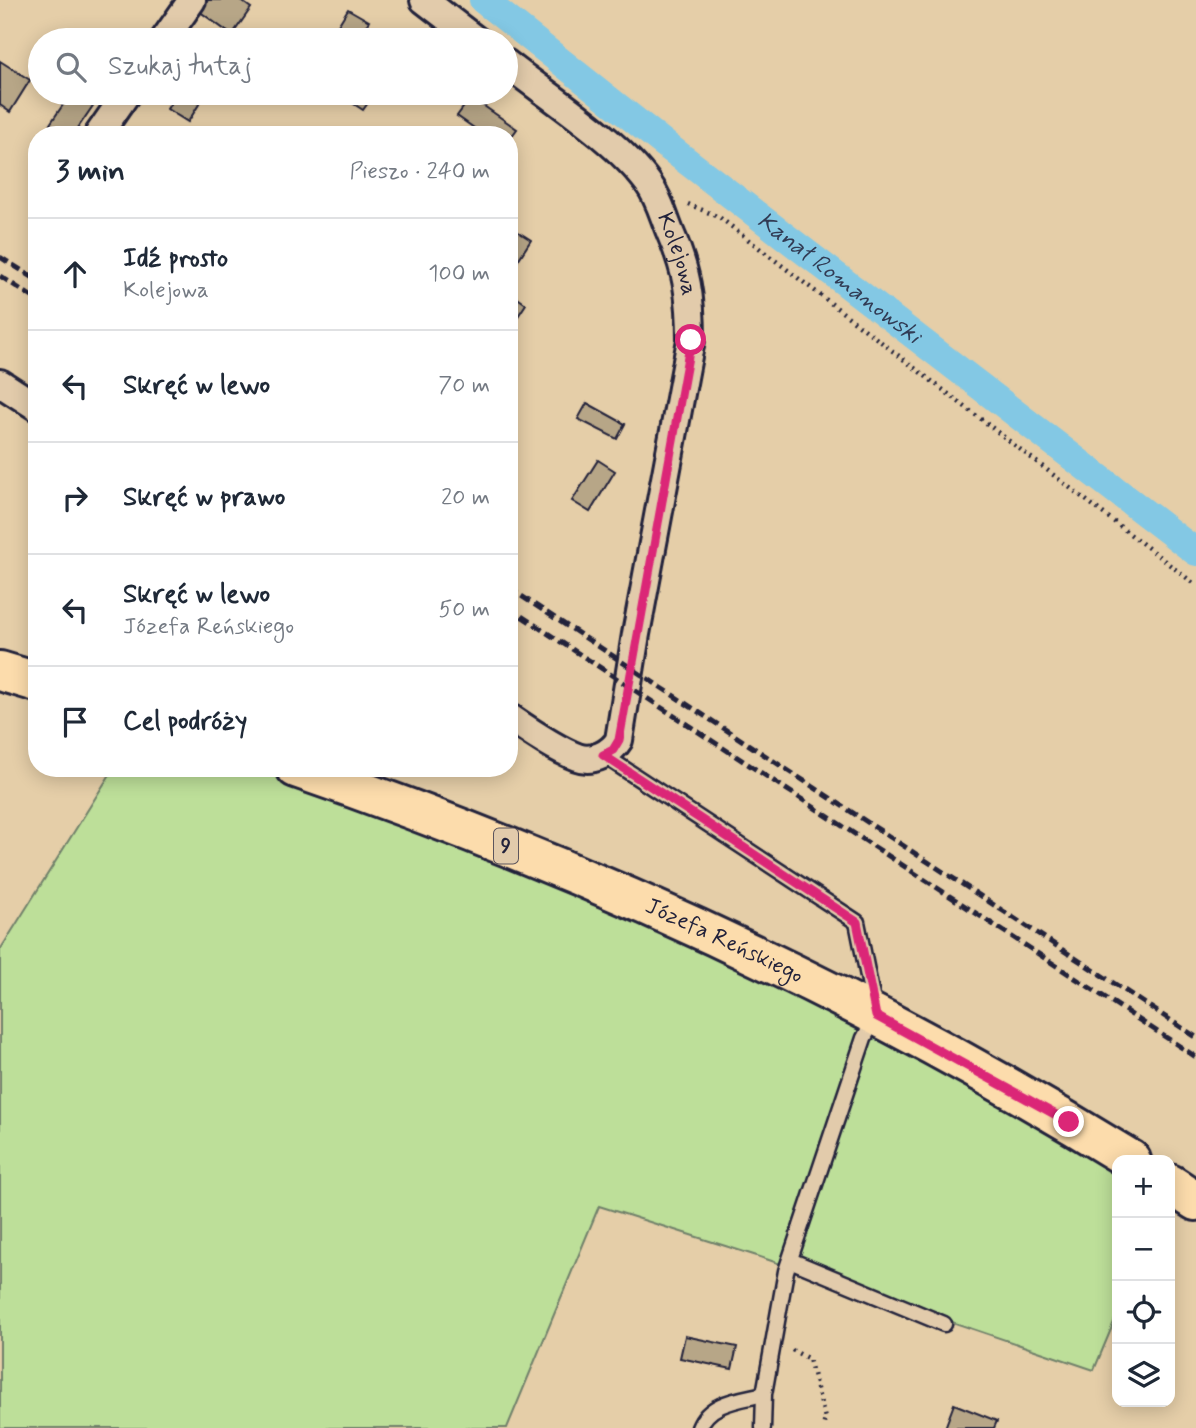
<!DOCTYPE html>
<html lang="pl">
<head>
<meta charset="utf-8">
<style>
  :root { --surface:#fff; --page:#f6f6f7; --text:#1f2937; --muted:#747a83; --line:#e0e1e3 }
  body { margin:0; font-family:Mynerve,sans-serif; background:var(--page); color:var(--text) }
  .controls { position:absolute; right:21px; bottom:21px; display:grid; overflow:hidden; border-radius:14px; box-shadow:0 4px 18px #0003 }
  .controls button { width:63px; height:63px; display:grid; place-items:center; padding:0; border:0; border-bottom:2px solid var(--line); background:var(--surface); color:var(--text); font:35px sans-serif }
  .stop { position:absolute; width:21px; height:21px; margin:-16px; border:5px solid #db2777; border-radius:50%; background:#fff }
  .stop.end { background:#db2777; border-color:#fff; box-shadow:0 2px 7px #0008 }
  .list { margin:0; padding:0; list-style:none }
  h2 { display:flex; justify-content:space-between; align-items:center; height:91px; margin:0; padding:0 28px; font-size:30px }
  h2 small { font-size:23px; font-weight:400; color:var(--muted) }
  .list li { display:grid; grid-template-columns:46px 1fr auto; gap:21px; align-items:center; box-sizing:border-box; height:112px; padding:0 28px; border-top:2px solid var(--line) }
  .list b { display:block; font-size:26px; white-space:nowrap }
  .list p { margin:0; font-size:23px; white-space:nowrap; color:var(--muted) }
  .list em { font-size:23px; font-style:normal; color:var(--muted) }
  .icon { flex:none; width:38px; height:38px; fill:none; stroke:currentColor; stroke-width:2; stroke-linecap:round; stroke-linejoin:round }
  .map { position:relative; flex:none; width:1196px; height:1428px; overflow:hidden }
  .search { position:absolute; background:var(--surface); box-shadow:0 4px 18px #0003; left:28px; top:28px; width:490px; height:77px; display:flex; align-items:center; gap:18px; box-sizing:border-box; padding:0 24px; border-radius:38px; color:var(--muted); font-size:26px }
  .panel { position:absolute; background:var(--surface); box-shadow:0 4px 18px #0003; left:28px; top:126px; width:490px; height:651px; border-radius:28px }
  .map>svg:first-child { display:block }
  .green { fill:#bddf99; stroke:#70806a; stroke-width:2 }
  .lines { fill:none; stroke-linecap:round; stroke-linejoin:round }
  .canal { stroke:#83c8e4; stroke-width:28 }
  .building { fill:#b7a687; stroke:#22223b; stroke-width:2 }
  .lane-casing { stroke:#22223b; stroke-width:19 }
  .street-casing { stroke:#22223b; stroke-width:32 }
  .primary-casing { stroke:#22223b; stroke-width:44 }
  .path { stroke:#22223b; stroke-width:4.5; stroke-dasharray:2 5; stroke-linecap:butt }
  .lane { stroke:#e2cbab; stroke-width:14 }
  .street { stroke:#e2cbab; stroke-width:26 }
  .primary { stroke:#fcdcac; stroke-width:38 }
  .rail { stroke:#22223b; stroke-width:5; stroke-dasharray:10 5; stroke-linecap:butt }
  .route { stroke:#db2777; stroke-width:9 }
  .labels { text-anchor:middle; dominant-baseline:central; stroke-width:6; stroke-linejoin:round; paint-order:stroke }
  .shield { fill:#e2cbab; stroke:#5c555d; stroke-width:2 }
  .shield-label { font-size:21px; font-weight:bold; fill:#22223b }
  .street-label { font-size:23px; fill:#22223b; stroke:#e2cbab }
  .water-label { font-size:24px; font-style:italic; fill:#313b54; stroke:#e2cbab }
</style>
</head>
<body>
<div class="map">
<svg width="1196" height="1428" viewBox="0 0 1196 1428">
  <rect width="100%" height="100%" fill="#e5cea8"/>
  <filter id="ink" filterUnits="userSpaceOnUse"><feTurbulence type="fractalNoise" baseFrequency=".0143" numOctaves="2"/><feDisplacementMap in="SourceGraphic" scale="14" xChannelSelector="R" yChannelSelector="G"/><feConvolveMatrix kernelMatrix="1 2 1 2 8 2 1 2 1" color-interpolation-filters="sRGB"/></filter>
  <g filter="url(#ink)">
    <path class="green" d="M114 768H296L487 838 1117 1160V1315L1094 1370 757 1256 599 1206 507 1428H0V950Z"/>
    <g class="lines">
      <path class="canal" id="s1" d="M483 0 666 145 1196 552"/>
    </g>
    <path class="building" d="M208 0H240L251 8 232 35 199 11Z
      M348 9 369 21 358 40H329Z
      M0 61 30 80 10 112 0 105Z
      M71 93 101 94 73 135H66L50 124Z
      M177 93H206L188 122 167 109Z
      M337 93H375L363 110Z
      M471 97 517 129 509 140V135H484L457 116Z
      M509 226 531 240 509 274Z
      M509 292 526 304 509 330Z
      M587 403 625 424 617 439 578 419Z
      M598 460 615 471 590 512 572 501Z
      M685 1336 737 1347 732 1369 680 1358Z
      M954 1404 997 1421 994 1428H945Z"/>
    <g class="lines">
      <defs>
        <path id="lane" d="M603 755 857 922 876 1016 864 1038 786 1271 764 1394C739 1400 709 1402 699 1428
          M790 1260 944 1324
          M763 1428 764 1394"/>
        <g id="street">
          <path d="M424 0 476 40"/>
          <path d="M164 40 192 0"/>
          <path id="s2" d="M506 63C549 97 617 140 648 183 659 198 663 215 670 232 687 271 691 297 691 340L636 634 619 740C611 753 593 763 577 757 555 749 528 730 509 717"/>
          <path d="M98 135 127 93"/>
          <path d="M0 383 37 407"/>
        </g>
        <g id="primary">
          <path d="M0 671 37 682"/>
          <path id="s3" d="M296 768C587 868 869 998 1131 1160"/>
          <path d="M1170 1184 1196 1201"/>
        </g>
      </defs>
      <use href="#lane" class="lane-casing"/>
      <use href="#street" class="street-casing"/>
      <use href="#primary" class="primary-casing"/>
      <path class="path" d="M688 204 719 217 1196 585
        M792 1350 809 1359 825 1418 823 1428"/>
      <use href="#lane" class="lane"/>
      <use href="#street" class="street"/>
      <use href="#primary" class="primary"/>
      <path class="rail" d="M0 257 37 280
        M0 276 37 300
        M509 588 1196 1037
        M509 608 1196 1057"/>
    </g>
  </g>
  <g class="lines" filter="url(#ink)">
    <path class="route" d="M691 340 619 740 613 750 603 755 857 922 876 1016 1069 1122"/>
  </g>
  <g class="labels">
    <rect class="shield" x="494" y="828.5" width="24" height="35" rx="5"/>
    <g class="shield-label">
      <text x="506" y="846">9</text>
    </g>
    <g class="street-label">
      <text stroke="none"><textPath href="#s2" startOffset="264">Kolejowa</textPath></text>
      <text stroke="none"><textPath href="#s3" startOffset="462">Józefa Reńskiego</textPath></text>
    </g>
    <g class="water-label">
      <text stroke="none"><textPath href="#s1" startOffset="452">Kanał Romanowski</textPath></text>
    </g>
  </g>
</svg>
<div class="controls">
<button>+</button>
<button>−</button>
<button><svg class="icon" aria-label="locate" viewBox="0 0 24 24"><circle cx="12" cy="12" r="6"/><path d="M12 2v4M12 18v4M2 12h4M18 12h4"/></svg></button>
<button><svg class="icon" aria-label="layers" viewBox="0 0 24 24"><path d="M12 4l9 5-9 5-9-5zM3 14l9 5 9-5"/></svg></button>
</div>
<div class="stop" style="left:691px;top:340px"></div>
<div class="stop end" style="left:1069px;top:1122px"></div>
<div class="search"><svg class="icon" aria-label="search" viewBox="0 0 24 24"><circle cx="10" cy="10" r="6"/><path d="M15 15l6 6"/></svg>Szukaj tutaj</div>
<section class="panel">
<h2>3 min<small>Pieszo · 240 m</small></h2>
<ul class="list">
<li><svg class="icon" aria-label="ahead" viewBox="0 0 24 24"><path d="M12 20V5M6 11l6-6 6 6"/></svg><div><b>Idź prosto</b><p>Kolejowa</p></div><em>100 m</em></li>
<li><svg class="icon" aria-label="left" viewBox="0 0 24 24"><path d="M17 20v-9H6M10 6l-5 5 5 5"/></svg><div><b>Skręć w lewo</b></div><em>70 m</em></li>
<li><svg class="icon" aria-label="right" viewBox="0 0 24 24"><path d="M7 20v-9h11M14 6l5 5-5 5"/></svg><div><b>Skręć w prawo</b></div><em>20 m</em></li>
<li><svg class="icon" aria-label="left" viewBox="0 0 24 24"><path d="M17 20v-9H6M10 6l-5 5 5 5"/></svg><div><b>Skręć w lewo</b><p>Józefa Reńskiego</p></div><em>50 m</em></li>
<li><svg class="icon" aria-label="arrive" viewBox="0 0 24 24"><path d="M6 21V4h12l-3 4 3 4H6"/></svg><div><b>Cel podróży</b></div></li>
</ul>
</section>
</div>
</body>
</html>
